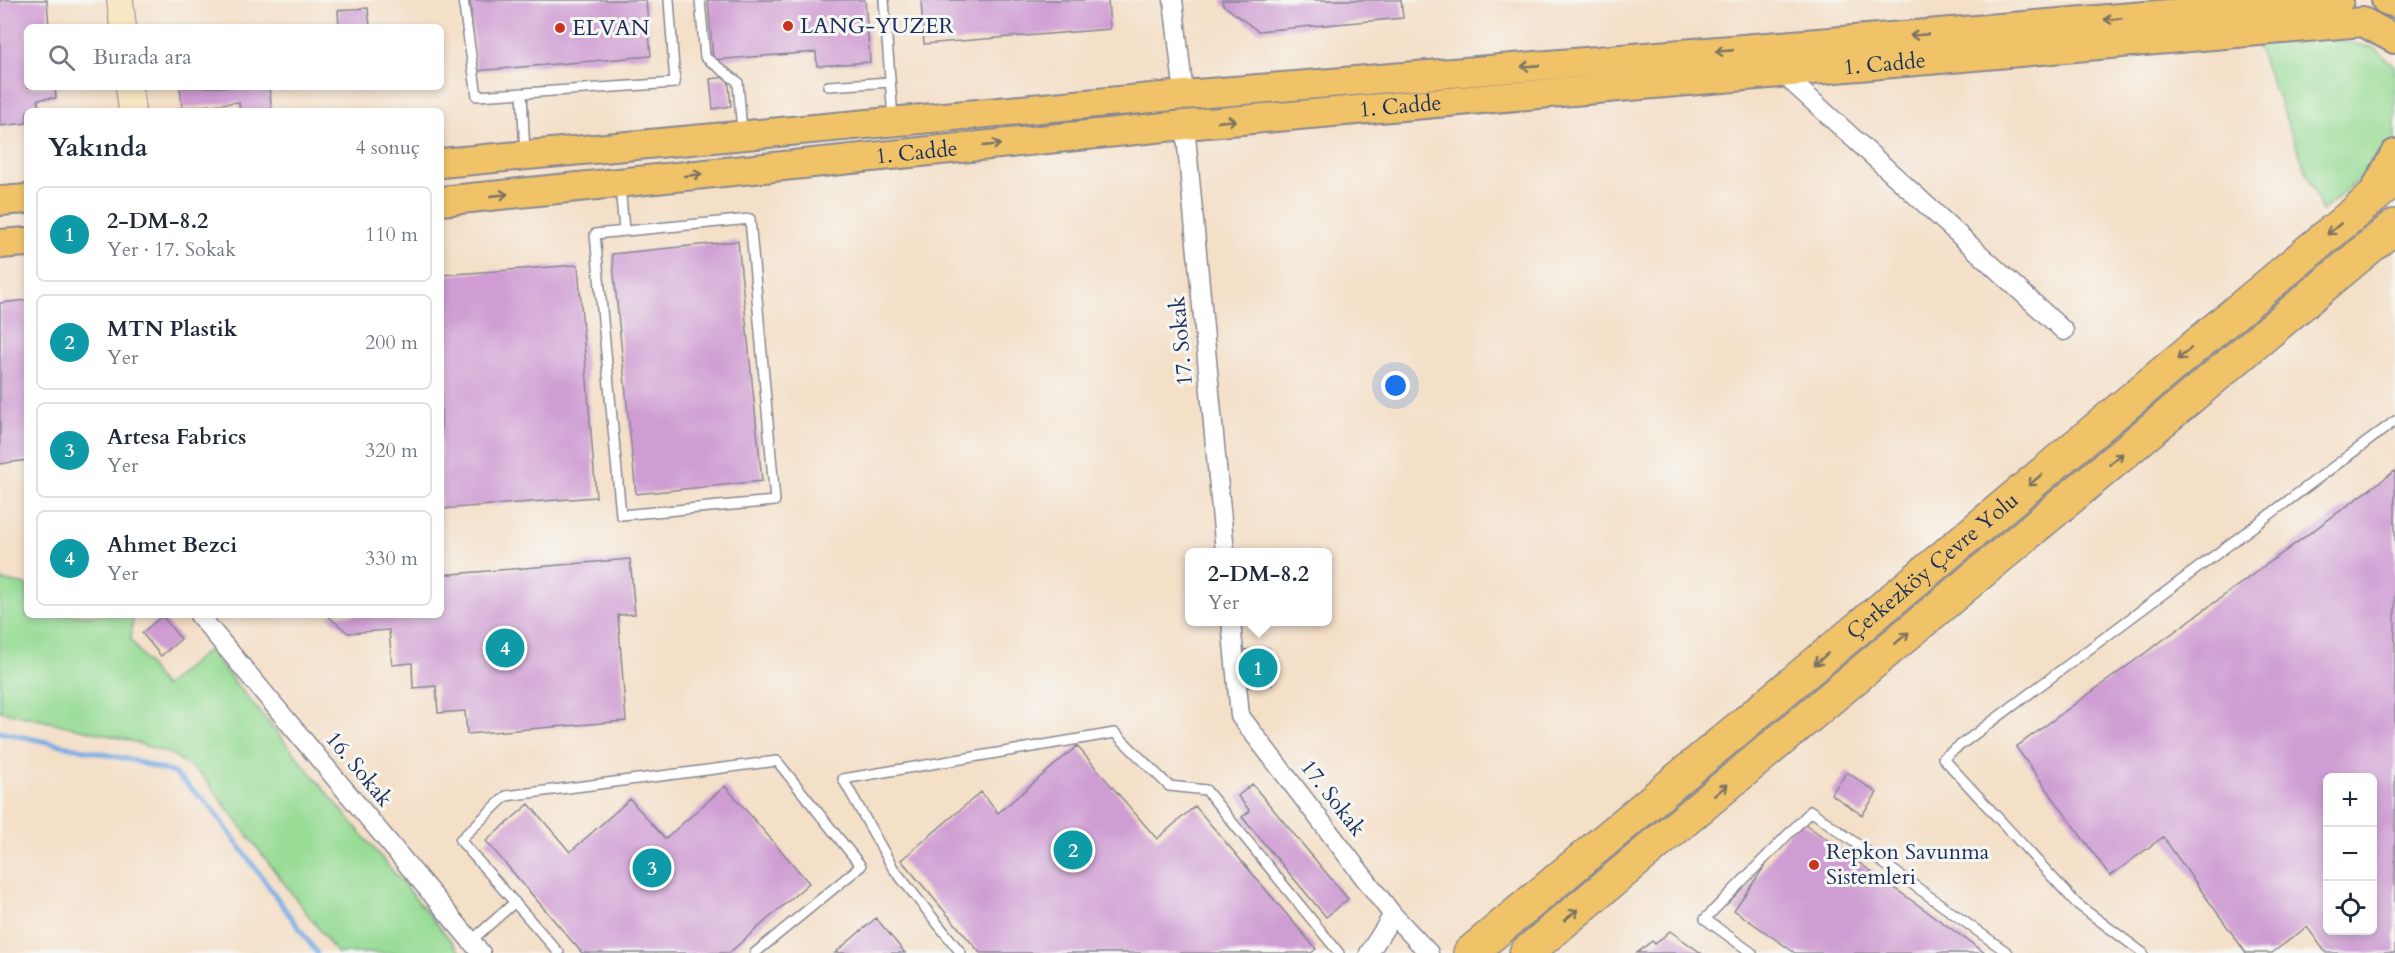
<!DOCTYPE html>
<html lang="tr">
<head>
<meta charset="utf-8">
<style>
  :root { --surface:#fff; --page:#f2f2f3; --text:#1f2937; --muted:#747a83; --line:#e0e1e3; --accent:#db2777 }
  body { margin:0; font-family:Cardo,serif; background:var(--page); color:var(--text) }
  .controls { position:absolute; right:18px; bottom:18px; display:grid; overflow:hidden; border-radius:9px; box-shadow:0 3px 9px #0003 }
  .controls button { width:54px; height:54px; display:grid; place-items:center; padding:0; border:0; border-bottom:2px solid var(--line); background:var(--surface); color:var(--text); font:30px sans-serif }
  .you { position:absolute; left:1396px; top:386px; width:21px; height:21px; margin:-15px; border:4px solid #fff; border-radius:50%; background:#1a73e8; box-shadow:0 0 0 9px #1a73e833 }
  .badge { display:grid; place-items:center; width:39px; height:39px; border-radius:50%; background:var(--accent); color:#fff; font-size:20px; font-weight:700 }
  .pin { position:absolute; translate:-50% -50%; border:3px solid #fff; box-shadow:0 2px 6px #0006 }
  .popup { position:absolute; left:1185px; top:548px; width:147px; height:78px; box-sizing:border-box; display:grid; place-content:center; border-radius:9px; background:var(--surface); filter:drop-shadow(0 2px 4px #0005); font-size:20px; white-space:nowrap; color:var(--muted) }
  .popup b { font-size:22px; color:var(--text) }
  .popup::after { content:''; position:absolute; left:50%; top:100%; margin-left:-12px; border:12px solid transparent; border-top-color:var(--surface) }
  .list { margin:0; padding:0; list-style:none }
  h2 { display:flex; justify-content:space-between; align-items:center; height:78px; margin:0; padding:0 24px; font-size:26px }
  h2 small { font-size:20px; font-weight:400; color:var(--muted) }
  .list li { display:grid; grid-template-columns:39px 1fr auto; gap:18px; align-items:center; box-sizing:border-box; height:96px; margin:0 12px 12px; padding:0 12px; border:2px solid var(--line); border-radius:9px }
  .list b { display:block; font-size:22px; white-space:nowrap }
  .list p { margin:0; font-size:20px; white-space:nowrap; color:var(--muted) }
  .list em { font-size:20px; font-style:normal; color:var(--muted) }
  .icon { flex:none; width:33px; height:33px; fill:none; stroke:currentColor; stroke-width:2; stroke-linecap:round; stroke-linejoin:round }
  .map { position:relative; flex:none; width:2395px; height:953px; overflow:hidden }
  .search { position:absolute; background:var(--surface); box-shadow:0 3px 9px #0003; left:24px; top:24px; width:420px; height:66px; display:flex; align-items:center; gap:15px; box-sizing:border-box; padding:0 21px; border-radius:9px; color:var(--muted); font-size:22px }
  .panel { position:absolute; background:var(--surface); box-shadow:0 3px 9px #0003; left:24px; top:108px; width:420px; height:510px; border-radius:9px }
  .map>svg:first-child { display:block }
  .grass { fill:#98dc95; stroke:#5a867a; stroke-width:1.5 }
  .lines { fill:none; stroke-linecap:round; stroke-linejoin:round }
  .stream { stroke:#75aae3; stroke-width:5 }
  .building { fill:#cf9cd3; fill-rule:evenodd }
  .lane-casing { stroke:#888792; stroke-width:12 }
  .street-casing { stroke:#888792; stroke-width:21 }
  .secondary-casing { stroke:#888792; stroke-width:28 }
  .primary-casing { stroke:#888792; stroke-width:32 }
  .highway-casing { stroke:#888792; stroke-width:36 }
  .lane { stroke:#fff; stroke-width:9 }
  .street { stroke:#fff; stroke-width:18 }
  .secondary { stroke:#f9e7c3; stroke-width:26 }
  .primary { stroke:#f0c369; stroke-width:28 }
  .highway { stroke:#f0c369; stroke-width:33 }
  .oneway { stroke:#7b7263 }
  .poi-dot { fill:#c8321e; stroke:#f6f6f2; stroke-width:2 }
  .labels { text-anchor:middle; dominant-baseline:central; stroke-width:6; stroke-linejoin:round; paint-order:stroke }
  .poi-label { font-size:22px; fill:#1b2f5e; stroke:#f6f6f2; text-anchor:start }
  .street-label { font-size:22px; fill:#1b2f5e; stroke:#f6f6f2 }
</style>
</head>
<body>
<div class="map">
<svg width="2395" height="953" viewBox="0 0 2395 953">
  <rect width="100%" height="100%" fill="#f6f6f2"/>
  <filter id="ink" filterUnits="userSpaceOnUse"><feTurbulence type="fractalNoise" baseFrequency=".0167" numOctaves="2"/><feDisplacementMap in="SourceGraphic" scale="12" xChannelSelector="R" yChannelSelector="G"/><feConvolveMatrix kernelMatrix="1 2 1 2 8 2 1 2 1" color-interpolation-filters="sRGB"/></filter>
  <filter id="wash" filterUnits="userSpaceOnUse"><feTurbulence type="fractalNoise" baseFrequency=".008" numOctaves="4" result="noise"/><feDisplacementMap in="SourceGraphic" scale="24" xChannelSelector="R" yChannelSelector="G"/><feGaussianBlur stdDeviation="1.35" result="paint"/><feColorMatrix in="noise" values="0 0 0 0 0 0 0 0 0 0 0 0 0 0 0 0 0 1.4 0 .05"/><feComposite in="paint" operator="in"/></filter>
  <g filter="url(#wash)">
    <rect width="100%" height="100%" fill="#f4dfc7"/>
    <path class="grass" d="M2327 38 2375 48 2395 67V143L2381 161 2322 211 2255 40Z
      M0 580 27 585V615H133L131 640 164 687 208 650 461 953H337L202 775 171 754 125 739 0 711Z"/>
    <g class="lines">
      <path class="stream" d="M0 732 132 760 174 773 210 806 317 953"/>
    </g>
    <g id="blocks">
      <path class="building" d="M0 0H47L49 27H27V87H55L56 98 38 99 39 111H27V123L0 126Z
        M470 0H646L651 56 476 71Z
        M708 0H865L870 62 817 66 816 52 713 60Z
        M921 0H1108L1110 29 924 44Z
        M1222 0H1401L1403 18 1258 31 1223 5Z
        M368 8 370 27H339L338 10Z
        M728 77 731 106 713 109 710 79Z
        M180 87H269L272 111H240L239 102 182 108Z
        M738 241 762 481 636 494 612 254Z
        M578 265 596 497 441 509V275Z
        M27 300V460L0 464V303Z
        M2395 471V953H2326L2307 927 2272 953H2246L2163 837 2110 876 2016 747ZM2328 778H2372V930H2328Z
        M630 559 635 614 618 615 626 721 467 734 465 711 438 713 436 686 413 688 412 663 392 665 389 630 348 633 327 615H441V575Z
        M162 616 181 639 161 656 142 633Z
        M1268 648 1272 685 1248 687 1244 650Z
        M1077 746 1157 839 1195 806 1316 949 1311 953H980L901 860 981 792 998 813Z
        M1847 772 1877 793 1862 815 1831 794Z
        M1252 784 1348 899 1326 917 1242 817 1250 811 1238 796Z
        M725 786 809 883 729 953H582L486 841 529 804 570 852 630 799 665 839Z
        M1798 819 1985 953H1795L1734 910Z
        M876 918 905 953H835Z
        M1670 931 1701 953H1637L1652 941 1655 944Z"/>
    </g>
  </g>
  <g filter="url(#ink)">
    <use href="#blocks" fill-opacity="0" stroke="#888792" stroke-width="1.5"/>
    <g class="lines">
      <defs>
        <path id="lane" d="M463 0 477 96 675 83 669 0
          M700 0 705 57 738 82 742 131
          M884 0 893 118
          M828 86 890 82
          M522 93 525 154
          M620 185 624 231
          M750 219 775 501 621 515 595 234Z
          M471 941 515 902
          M559 953 460 840 506 796 777 761 861 866 755 953
          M961 953 893 868 843 779 1115 733 1169 786 1206 790 1339 953
          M1752 953 1705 919 1811 811 2008 953
          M2143 953 2077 904 1943 758 2395 421"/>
        <path id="street" d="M1173 0 1184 95
          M1782 73 2064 331
          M1185 125 1225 552
          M199 615 481 953
          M1231 622 1240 716 1393 915 1429 953
          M1369 953 1393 915"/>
        <path id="secondary" d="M120 0 123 27
          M129 87 132 111"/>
        <g id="primary">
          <path d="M2386 0 2395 3"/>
          <path d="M441 163 1184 95 2339 0"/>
          <path d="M2371 197 2395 154"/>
          <path d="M0 201 27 199"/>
          <path id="s1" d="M441 201 1185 125 2363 22 2395 39"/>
          <path d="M0 244 27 242"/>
        </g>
        <g id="highway">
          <path id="s2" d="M1470 953 2395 179"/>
          <path d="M1526 953 2395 226"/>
        </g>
      </defs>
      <use href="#lane" class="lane-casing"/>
      <use href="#street" class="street-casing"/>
      <use href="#secondary" class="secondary-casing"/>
      <use href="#primary" class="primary-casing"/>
      <use href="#highway" class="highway-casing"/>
      <use href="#lane" class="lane"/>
      <use href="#street" class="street"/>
      <use href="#secondary" class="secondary"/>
      <use href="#primary" class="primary"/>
      <use href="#highway" class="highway"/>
    </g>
    <defs><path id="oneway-shaft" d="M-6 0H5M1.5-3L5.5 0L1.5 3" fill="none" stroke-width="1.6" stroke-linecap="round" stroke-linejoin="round" transform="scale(1.5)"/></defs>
    <g class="oneway">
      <use href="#oneway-shaft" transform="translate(2113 19) rotate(175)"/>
      <use href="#oneway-shaft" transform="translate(1919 35) rotate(175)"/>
      <use href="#oneway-shaft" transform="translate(1724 51) rotate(175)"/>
      <use href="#oneway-shaft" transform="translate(1530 66) rotate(175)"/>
      <use href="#oneway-shaft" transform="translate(1227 121) rotate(-5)"/>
      <use href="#oneway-shaft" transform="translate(992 145) rotate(-6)"/>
      <use href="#oneway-shaft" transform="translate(693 175) rotate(-6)"/>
      <use href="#oneway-shaft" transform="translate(499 195) rotate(-6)"/>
      <use href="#oneway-shaft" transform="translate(2334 229) rotate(140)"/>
      <use href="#oneway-shaft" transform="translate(2184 354) rotate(140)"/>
      <use href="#oneway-shaft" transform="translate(2116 459) rotate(-40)"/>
      <use href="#oneway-shaft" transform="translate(2035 480) rotate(140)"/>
      <use href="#oneway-shaft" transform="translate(1902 638) rotate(-40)"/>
      <use href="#oneway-shaft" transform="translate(1821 659) rotate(140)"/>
      <use href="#oneway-shaft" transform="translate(1721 790) rotate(-40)"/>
      <use href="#oneway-shaft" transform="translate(1571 915) rotate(-40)"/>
    </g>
  </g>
  <g class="poi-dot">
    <circle cx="788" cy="26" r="6"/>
    <circle cx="560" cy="28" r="6"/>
    <circle cx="1814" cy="865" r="6"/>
  </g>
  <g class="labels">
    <g class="poi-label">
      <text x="800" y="26">LANG-YUZER</text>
      <text x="572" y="28">ELVAN</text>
      <text x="1826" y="852">Repkon Savunma<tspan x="1826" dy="25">Sistemleri</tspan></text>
    </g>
    <g class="street-label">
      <text stroke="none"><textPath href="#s1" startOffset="1450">1. Cadde</textPath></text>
      <text stroke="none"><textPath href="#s1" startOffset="964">1. Cadde</textPath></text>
      <text stroke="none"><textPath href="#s1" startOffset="478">1. Cadde</textPath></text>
      <text transform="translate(1181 341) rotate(-95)">17. Sokak</text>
      <text stroke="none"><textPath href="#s2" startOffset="603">Çerkezköy Çevre Yolu</textPath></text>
      <text transform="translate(359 769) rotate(50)">16. Sokak</text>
      <text transform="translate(1333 798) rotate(52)">17. Sokak</text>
    </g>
  </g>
</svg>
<div class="controls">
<button>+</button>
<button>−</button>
<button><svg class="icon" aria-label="locate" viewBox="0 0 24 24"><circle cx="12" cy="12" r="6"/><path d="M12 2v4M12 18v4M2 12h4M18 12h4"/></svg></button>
</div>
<div class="you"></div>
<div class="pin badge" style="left:1258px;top:668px;background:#0f9aa8">1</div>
<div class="popup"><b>2-DM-8.2</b>Yer</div>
<div class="pin badge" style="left:1073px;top:850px;background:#0f9aa8">2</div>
<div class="pin badge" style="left:652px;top:868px;background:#0f9aa8">3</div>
<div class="pin badge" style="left:505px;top:648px;background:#0f9aa8">4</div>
<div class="search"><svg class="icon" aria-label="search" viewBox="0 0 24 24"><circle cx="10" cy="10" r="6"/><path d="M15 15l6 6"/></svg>Burada ara</div>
<section class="panel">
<h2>Yakında<small>4 sonuç</small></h2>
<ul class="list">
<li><span class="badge" style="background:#0f9aa8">1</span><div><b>2-DM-8.2</b><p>Yer · 17. Sokak</p></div><em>110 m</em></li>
<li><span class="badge" style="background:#0f9aa8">2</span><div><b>MTN Plastik</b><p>Yer</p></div><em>200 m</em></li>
<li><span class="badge" style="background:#0f9aa8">3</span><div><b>Artesa Fabrics</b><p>Yer</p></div><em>320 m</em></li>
<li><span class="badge" style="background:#0f9aa8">4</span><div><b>Ahmet Bezci</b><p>Yer</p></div><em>330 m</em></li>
</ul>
</section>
</div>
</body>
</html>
